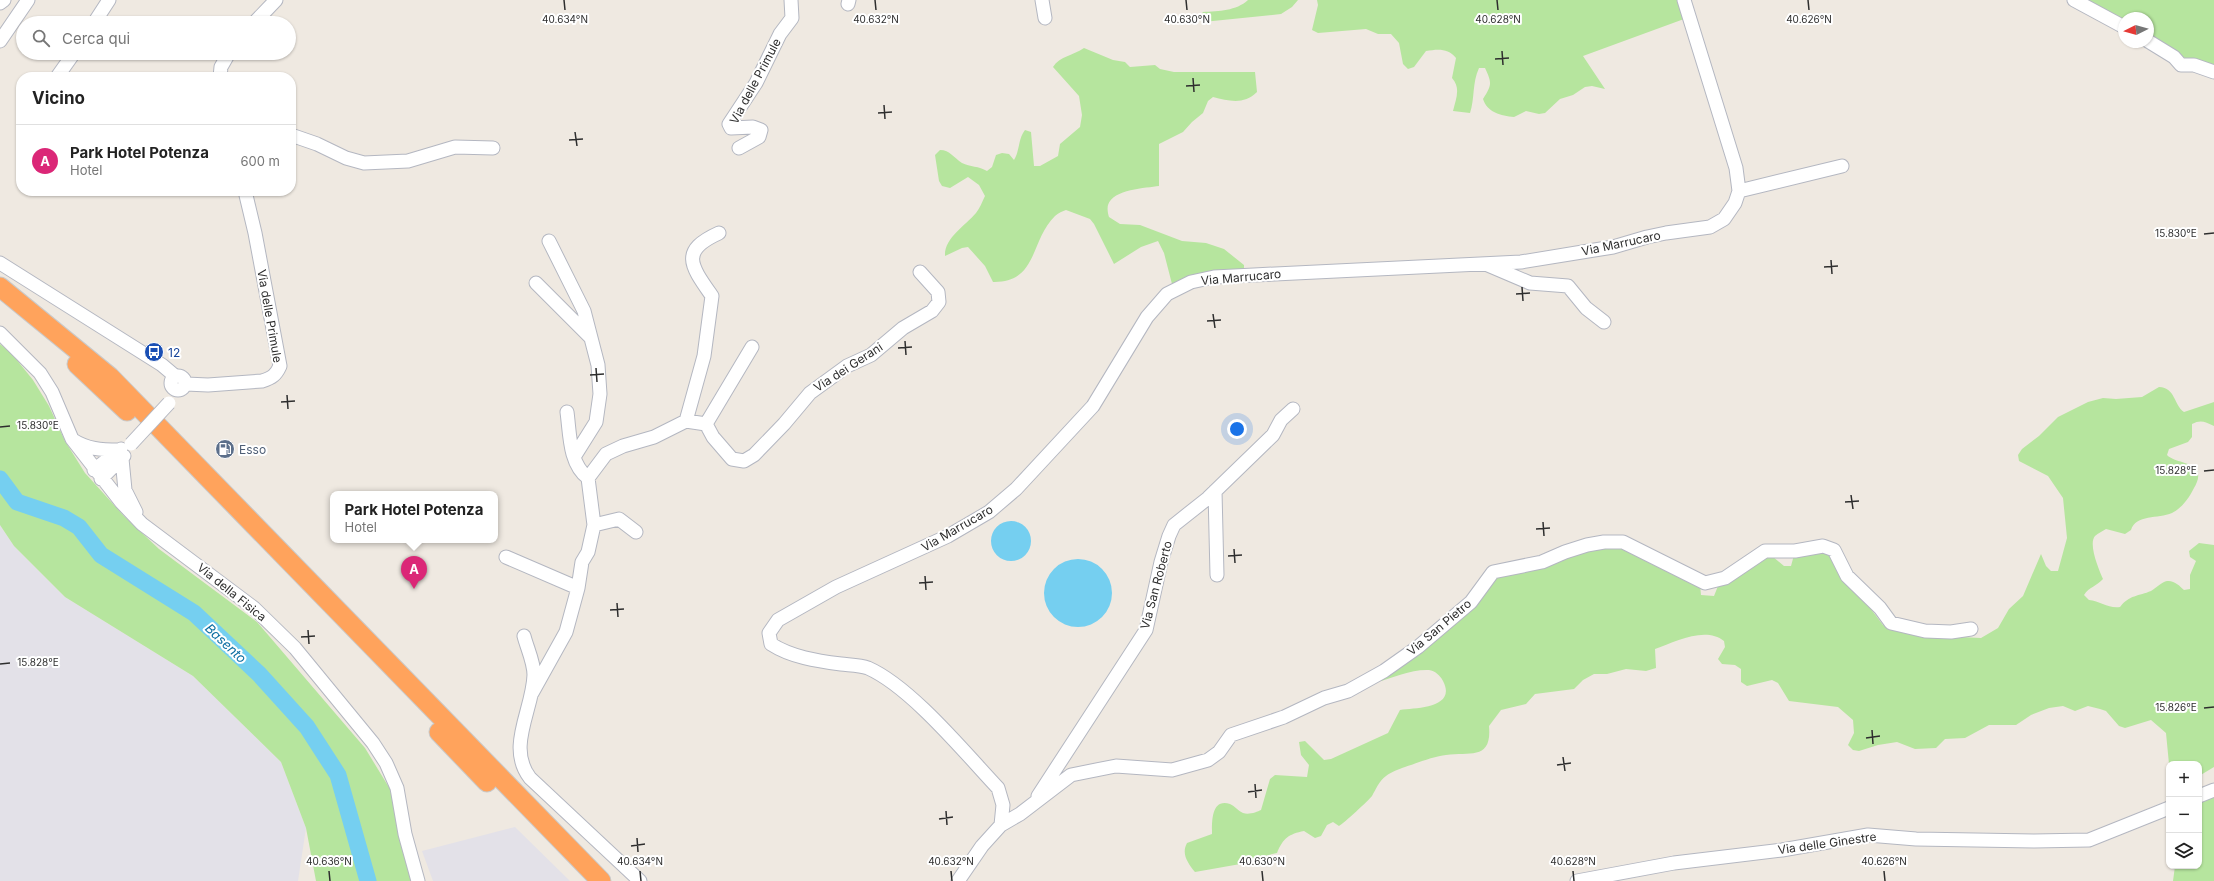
<!DOCTYPE html>
<html lang="it">
<head>
<meta charset="utf-8">
<style>
  :root { --surface:#fff; --page:#f2f2f2; --text:#222; --muted:#767676; --line:#e0e0e0; --accent:#db2777 }
  body { margin:0; font-family:Inter,sans-serif; background:var(--page); color:var(--text) }
  .controls { position:absolute; right:12px; bottom:12px; display:grid; overflow:hidden; border-radius:8px; box-shadow:0 1px 3px #0004 }
  .controls button { width:36px; height:36px; display:grid; place-items:center; padding:0; border:0; border-bottom:1px solid var(--line); background:var(--surface); color:var(--text); font:20px sans-serif }
  .compass { position:absolute; left:2118px; top:12px; width:36px; height:36px; border-radius:50%; background:var(--surface); box-shadow:0 1px 3px #0004; rotate:265deg }
  .you { position:absolute; left:1237px; top:429px; width:14px; height:14px; margin:-10px; border:3px solid #fff; border-radius:50%; background:#1a73e8; box-shadow:0 0 0 6px #1a73e833 }
  .badge { display:grid; place-items:center; width:26px; height:26px; border-radius:50%; background:var(--accent); color:#fff; font-size:13px; font-weight:700 }
  .pin { position:absolute; translate:-50% -33px; filter:drop-shadow(0 1px 2px #0008) }
  .pin::after { content:''; position:absolute; top:21px; width:14px; height:12px; background:inherit; clip-path:polygon(0 0,100% 0,50% 100%) }
  .popup { position:absolute; left:330px; top:491px; width:168px; height:52px; box-sizing:border-box; display:grid; place-content:center; border-radius:8px; background:var(--surface); filter:drop-shadow(0 1px 3px #0005); font-size:13px; white-space:nowrap; color:var(--muted) }
  .popup b { font-size:15px; color:var(--text) }
  .popup::after { content:''; position:absolute; left:50%; top:100%; margin-left:-8px; border:8px solid transparent; border-top-color:var(--surface) }
  .list { margin:0; padding:0; list-style:none }
  h2 { display:flex; justify-content:space-between; align-items:center; height:52px; margin:0; padding:0 16px; font-size:17px }
  h2 small { font-size:13px; font-weight:400; color:var(--muted) }
  .list li { display:grid; grid-template-columns:26px 1fr auto; gap:12px; align-items:center; box-sizing:border-box; height:72px; padding:0 16px; border-top:1px solid var(--line) }
  .list b { display:block; font-size:15px; white-space:nowrap }
  .list p { margin:0; font-size:13px; white-space:nowrap; color:var(--muted) }
  .list em { font-size:13px; font-style:normal; color:var(--muted) }
  .icon { flex:none; width:22px; height:22px; fill:none; stroke:currentColor; stroke-width:2; stroke-linecap:round; stroke-linejoin:round }
  .map { position:relative; flex:none; width:2214px; height:881px; overflow:hidden }
  .search { position:absolute; background:var(--surface); box-shadow:0 1px 3px #0004; left:16px; top:16px; width:280px; height:44px; display:flex; align-items:center; gap:10px; box-sizing:border-box; padding:0 14px; border-radius:22px; color:var(--muted); font-size:15px }
  .panel { position:absolute; background:var(--surface); box-shadow:0 1px 3px #0004; left:16px; top:72px; width:280px; height:124px; border-radius:16px }
  .map>svg:first-child { display:block }
  .industrial { fill:#e3e1e8 }
  .green { fill:#b6e59e }
  .water { fill:#75cff0 }
  .lines { fill:none; stroke-linecap:round; stroke-linejoin:round }
  .river { stroke:#75cff0; stroke-width:17 }
  .minor-casing { stroke:#b4b7c1; stroke-width:15 }
  .highway-casing { stroke:#c9c9c9; stroke-width:21 }
  .minor { stroke:#fff; stroke-width:13 }
  .highway { stroke:#ffa35c; stroke-width:19 }
  .minor-bridge-casing { stroke:#b4b7c1; stroke-width:15; stroke-linecap:butt }
  .minor-bridge { stroke:#fff; stroke-width:13 }
  .ticks { fill:none; stroke:#2e2e2e; stroke-width:1.5 }
  .labels { text-anchor:middle; dominant-baseline:central; stroke-width:4; stroke-linejoin:round; paint-order:stroke }
  .street-label { font-size:12px; fill:#2e2e2e; stroke:#fff }
  .transit-label { font-size:12px; fill:#164399; stroke:#fff; text-anchor:start }
  .service-label { font-size:12px; fill:#4e5e75; stroke:#fff; text-anchor:start }
  .water-label { font-size:13px; font-style:italic; fill:#0d6fa3; stroke:#fff }
  .ticks-label { font-size:10px; text-anchor:middle; fill:#2e2e2e; stroke:#fff; stroke-width:4; stroke-linejoin:round; paint-order:stroke }
</style>
</head>
<body>
<div class="map">
<svg width="2214" height="881" viewBox="0 0 2214 881">
  <rect width="100%" height="100%" fill="#efe9e1"/>
  <path class="industrial" d="M0 525 14 546 65 597 193 676 281 762 306 828 298 881H0Z
    M515 827 570 881H433L422 851Z"/>
  <path class="green" d="M1248 0H1298L1292 7 1281 14 1203 22 1199 17 1203 12C1219 11 1236 11 1248 0Z
    M1317 0H1677L1684 19 1583 56 1605 89 1592 86 1585 87 1573 95 1560 99 1545 113 1539 114 1526 111 1514 117C1501 116 1487 112 1483 99 1492 85 1492 83 1485 68H1479C1472 83 1475 98 1470 113L1453 111C1456 99 1461 88 1452 78L1456 58C1448 48 1438 49 1426 51L1414 67 1408 69 1403 64 1399 43 1391 34H1378L1366 29 1318 33 1312 30 1318 5Z
    M2081 0H2214V68L2185 58 2148 37V18H2124V24Z
    M1084 48 1113 60 1125 62 1130 67 1155 65 1160 69 1174 72H1255L1257 92C1244 105 1229 101 1213 97L1208 101 1203 113 1192 122 1183 132 1159 144V186C1146 188 1113 189 1108 205 1107 209 1108 214 1109 217L1120 224 1140 225 1182 241 1206 243 1224 249 1244 265V270L1187 278 1172 284 1164 253 1158 241 1141 247 1114 264 1094 224 1090 219 1066 210C1063 211 1058 213 1055 216 1030 240 1038 283 993 282L985 266 968 247 962 248 945 256C944 238 965 226 976 213 980 208 982 202 985 196L979 185 968 177 950 188 942 186 939 181 935 155 940 150C950 150 954 158 962 163 970 167 979 166 987 171L992 167 996 155 1002 153 1009 154 1014 160C1020 150 1018 139 1025 130L1031 132 1034 166H1040L1058 156 1060 144 1080 127 1082 115 1079 96 1053 67C1060 56 1072 56 1084 48Z
    M0 344 12 354 33 380 49 406 65 441 85 473 124 516 159 549 257 622 365 748 390 789 413 881H316L306 828 281 762 193 676 65 597 14 546 0 525Z
    M2159 387C2176 388 2173 404 2184 412L2214 402V426C2205 422 2201 419 2192 424V437L2188 442 2169 449 2167 455C2175 463 2191 461 2197 471 2200 476 2197 483 2194 488 2189 498 2182 508 2172 513 2158 519 2136 514 2131 530L2125 534 2106 529C2103 531 2098 533 2095 536 2088 544 2099 570 2103 579 2097 586 2089 587 2084 595L2089 600C2100 601 2109 609 2120 607 2129 595 2139 596 2151 591 2156 588 2162 582 2167 581 2174 580 2180 586 2184 590L2190 589V575L2196 561 2190 557 2189 551 2199 543 2214 545V767L2199 776V764H2169L2166 733 2151 720 2125 728 2119 726 2106 711 2100 709 2088 706 2075 711 2063 706 2049 708 2031 715 2016 725H1989L1965 738 1945 739 1936 748 1915 749 1897 742 1878 745 1859 751 1853 750 1848 745 1854 733 1853 720 1838 707 1789 701 1778 683 1772 680 1747 686 1741 682V669L1735 665 1722 664 1718 659 1725 647 1724 641C1705 626 1675 642 1655 649L1656 668 1646 671 1626 669 1607 674H1594L1583 680 1574 689 1535 694 1526 704 1501 710 1489 726C1492 760 1471 752 1446 755 1435 756 1417 763 1405 767 1399 769 1391 772 1386 776 1379 781 1376 789 1372 796 1370 799 1343 824 1339 826L1333 822 1327 825 1321 836 1315 838 1304 831C1289 834 1283 838 1277 853L1251 859 1246 863 1195 872C1188 863 1181 854 1187 843L1212 834C1212 822 1211 798 1230 804 1235 806 1238 811 1243 813 1249 815 1257 812 1261 810L1270 779 1275 775 1307 777 1309 765 1301 755 1299 742 1305 741 1324 760 1331 759 1388 733 1400 710C1417 708 1457 708 1443 681 1440 675 1435 671 1429 670 1412 669 1393 678 1377 682L1457 623 1471 610 1499 574 1589 549 1625 547 1700 584 1701 595 1714 596 1718 586 1764 558 1772 556 1784 566H1791L1794 555 1825 553 1833 559 1883 625 1895 630 1940 636 1981 638 1998 628 2009 609 2023 596 2041 554 2046 566 2051 571H2058L2067 538 2063 498 2048 476 2019 461 2018 455 2022 449 2039 436 2058 417 2088 402 2103 398 2116 399 2142 397Z
    M2214 796V881H2173L2175 866H2199V802Z"/>
  <path class="water" d="M991 541a20 20 0 1 1 40 0a20 20 0 1 1-40 0Z
    M1044 593a34 34 0 1 1 68 0a34 34 0 1 1-68 0Z"/>
  <g class="lines">
    <path class="river" d="M0 479 17 502 64 518 79 527 101 555 194 613 259 674 307 727 338 775 368 881"/>
    <defs>
      <path id="minor" d="M1042 0 1045 18
        M2074 0 2124 27
        M0 3 4 0
        M848 4 849 0
        M94 23 109 0
        M254 23 276 0
        M0 41 28 0
        M2148 41 2174 57 2181 65H2194L2214 72
        M57 77 74 53
        M220 77 221 67 229 53
        M291 135 317 144 346 158 364 163 408 161 455 147 493 148
        M739 148 759 137 761 130 753 127 731 128 729 124 756 83 780 34 792 18 791 0
        M1739 191 1842 166
        M549 241 584 311 598 365 600 394 596 422 574 457
        M0 263 162 365 175 376
        M1488 265 1530 283 1568 286 1586 308 1604 322
        M536 283 591 338
        M0 333 40 373 52 392 72 439 121 502 142 524 254 608 295 648 373 743 386 763 397 788 405 834 418 881
        M171 383a7 7 0 1 1 14 0a7 7 0 1 1-14 0Z
        M186 384 208 385 262 381C272 378 276 375 280 366L255 233 245 191
        M567 412C570 434 569 464 588 478
        M686 421 704 356 712 296C691 266 679 251 719 233
        M706 424 752 347
        M73 440C87 449 101 450 119 450
        M122 459 125 490 136 512
        M94 470 121 449
        M101 479 124 456
        M1215 491 1217 575
        M594 525 619 519 636 532
        M506 557 578 588
        M524 636C527 648 534 662 534 675 533 710 506 747 530 778L640 881
        M532 693 566 632 578 588 582 562 588 552 594 525 588 478 606 454 623 446 654 437 686 421 706 424 713 437 732 459 744 461 754 455 784 424 810 393 847 366 871 355 903 328 932 311 939 302 938 292 920 272
        M1038 796 1146 630 1161 562 1169 536 1174 525 1208 498 1273 435 1281 420 1293 409
        M2199 796 2214 790
        M1001 825 1003 805 998 788C965 753 911 687 868 668 860 665 849 665 841 664 817 661 791 657 771 644L769 633 778 620 836 587 948 536 989 512 1016 489 1093 406 1147 317 1167 294 1191 282 1214 277 1254 275 1521 262 1613 247 1647 237 1666 233 1710 227 1724 219 1735 203 1739 191 1736 168 1684 0
        M958 881 982 846 1001 825 1020 814 1071 775 1116 766 1172 770 1208 760 1219 752 1231 735 1284 717 1324 698 1348 691 1384 671 1418 647 1471 602 1493 572 1542 562 1565 552 1587 545 1604 542H1623L1705 583 1725 578 1765 551H1795L1823 546 1834 550 1847 576 1880 608 1891 623 1925 631 1951 632 1971 629
        M1577 881 1674 863 1782 850 1868 835 1916 839 2034 841 2089 840 2169 808"/>
      <path id="highway" d="M0 287 110 377 601 881
        M77 364 127 411
        M439 732 487 782"/>
    </defs>
    <use href="#minor" class="minor-casing"/>
    <use href="#highway" class="highway-casing"/>
    <use href="#minor" class="minor"/>
    <use href="#highway" class="highway"/>
    <defs>
      <path id="minor-bridge" d="M131 444 169 403"/>
    </defs>
    <use href="#minor-bridge" class="minor-bridge-casing"/>
    <use href="#minor-bridge" class="minor-bridge"/>
  </g>
  <path class="ticks" d="M564 0 565 10M875 0 876 10M1186 0 1187 10M1497 0 1498 10M1808 0 1809 10M1502 51 1503 65M1495 59 1509 58M1193 78 1194 92M1186 86 1200 85M884 105 885 119M878 113 892 112M575 132 577 146M569 140 583 139M2204 234 2214 233M1831 260 1832 274M1824 267 1838 266M1522 287 1523 301M1516 294 1530 293M1213 314 1215 328M1207 321 1221 320M905 341 906 355M898 348 912 347M596 368 597 382M590 375 604 374M287 395 288 409M281 402 295 401M0 427 10 426M2204 471 2214 470M1851 495 1853 509M1845 502 1859 501M1543 522 1544 536M1536 529 1550 528M1234 549 1235 563M1228 556 1242 555M925 576 926 590M919 583 933 582M617 603 618 617M610 610 624 609M308 630 309 644M301 637 315 636M0 664 10 663M2204 708 2214 707M1872 730 1873 744M1866 738 1880 736M1563 757 1565 771M1557 765 1571 763M1255 784 1256 798M1248 792 1262 790M946 811 947 825M939 819 953 817M637 838 638 852M631 846 645 844M329 871 330 881M640 871 641 881M951 871 952 881M1262 871 1263 881M1573 871 1574 881M1884 871 1885 881"/>
  <defs>
    <symbol id="bus-disc" viewBox="-11 -11 22 22"><circle r="9.5" fill="#1a4fb4" stroke="#fff"/><path d="M-5-6H5V4H4V6H2V4H-2V6H-4V4H-5ZM-3.5-4V0h7V-4ZM-3.5 1.2v1.5H-2V1.2ZM2 1.2v1.5H3.5V1.2Z" fill="#fff"/></symbol>
    <symbol id="fuel-disc" viewBox="-11 -11 22 22"><circle r="9.5" fill="#5c6f8a" stroke="#fff"/><path d="M-5.5-6h7V0h2V4h1.3V-2.5L3-4.5l.8-.8L6-3V5H2.5V1h-1V6h-7ZM-4.2-4.7v3.2H.2V-4.7Z" fill="#fff"/></symbol>
  </defs>
  <g fill-rule="evenodd">
    <use href="#bus-disc" x="143" y="341" width="22" height="22"/>
    <use href="#fuel-disc" x="214" y="438" width="22" height="22"/>
  </g>
  <g class="labels">
    <g class="street-label">
      <text transform="translate(755 81) rotate(-62)">Via delle Primule</text>
      <text transform="translate(1621 243) rotate(-12)">Via Marrucaro</text>
      <text transform="translate(1241 277) rotate(-5)">Via Marrucaro</text>
      <text transform="translate(270 316) rotate(80)">Via delle Primule</text>
      <text transform="translate(848 367) rotate(-33)">Via dei Gerani</text>
      <text transform="translate(957 528) rotate(-30)">Via Marrucaro</text>
      <text transform="translate(1156 585) rotate(-75)">Via San Roberto</text>
      <text transform="translate(232 592) rotate(39)">Via della Fisica</text>
      <text transform="translate(1439 627) rotate(-40)">Via San Pietro</text>
      <text transform="translate(1827 843) rotate(-8)">Via delle Ginestre</text>
    </g>
    <g class="transit-label">
      <text x="168" y="352">12</text>
    </g>
    <g class="service-label">
      <text x="239" y="449">Esso</text>
    </g>
    <g class="water-label">
      <text transform="translate(226 643) rotate(43)">Basento</text>
    </g>
  </g>
  <g class="ticks-label">
    <text x="565" y="23">40.634°N</text>
    <text x="876" y="23">40.632°N</text>
    <text x="1187" y="23">40.630°N</text>
    <text x="1498" y="23">40.628°N</text>
    <text x="1809" y="23">40.626°N</text>
    <text x="2176" y="237">15.830°E</text>
    <text x="38" y="429">15.830°E</text>
    <text x="2176" y="474">15.828°E</text>
    <text x="38" y="666">15.828°E</text>
    <text x="2176" y="711">15.826°E</text>
    <text x="329" y="865">40.636°N</text>
    <text x="640" y="865">40.634°N</text>
    <text x="951" y="865">40.632°N</text>
    <text x="1262" y="865">40.630°N</text>
    <text x="1573" y="865">40.628°N</text>
    <text x="1884" y="865">40.626°N</text>
  </g>
</svg>
<div class="controls">
<button>+</button>
<button>−</button>
<button><svg class="icon" aria-label="layers" viewBox="0 0 24 24"><path d="M12 4l9 5-9 5-9-5zM3 14l9 5 9-5"/></svg></button>
</div>
<svg class="compass" viewBox="-18 -18 36 36"><path d="M0-13l5 13h-10z" fill="#e53935"/><path d="M0 13l5-13h-10z" fill="#767676"/></svg>
<div class="you"></div>
<div class="pin badge" style="left:414px;top:589px">A</div>
<div class="popup"><b>Park Hotel Potenza</b>Hotel</div>
<div class="search"><svg class="icon" aria-label="search" viewBox="0 0 24 24"><circle cx="10" cy="10" r="6"/><path d="M15 15l6 6"/></svg>Cerca qui</div>
<section class="panel">
<h2>Vicino<small></small></h2>
<ul class="list">
<li><span class="badge">A</span><div><b>Park Hotel Potenza</b><p>Hotel</p></div><em>600 m</em></li>
</ul>
</section>
</div>
</body>
</html>
